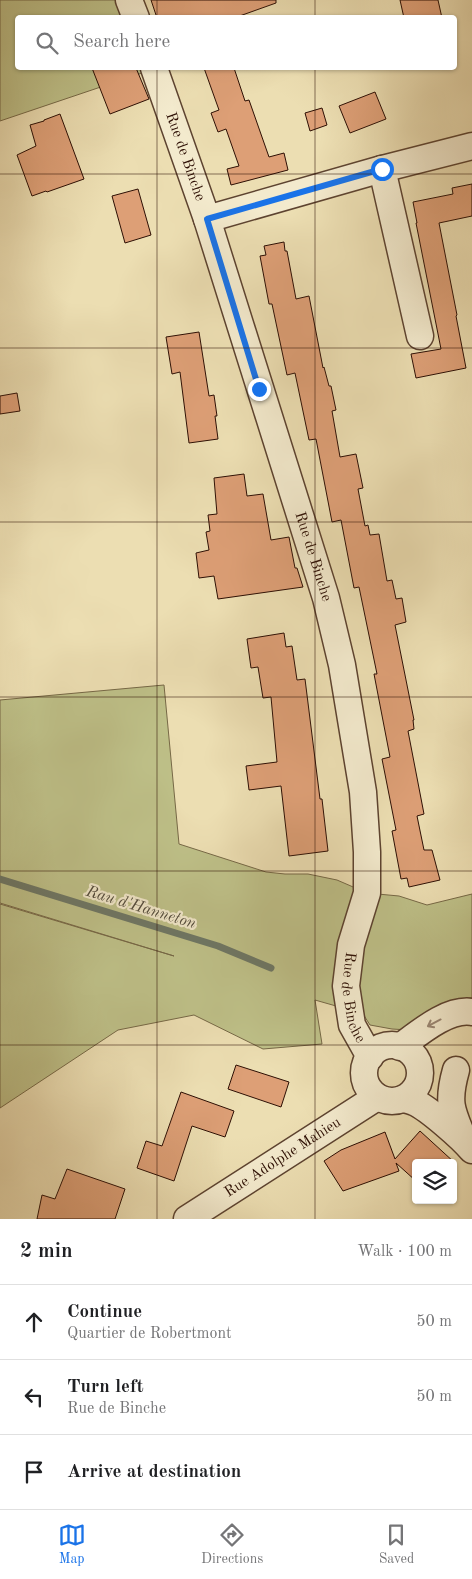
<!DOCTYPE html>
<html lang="en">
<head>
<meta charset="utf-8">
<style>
  :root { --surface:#fff; --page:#f6f6f6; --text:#202124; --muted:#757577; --line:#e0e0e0; --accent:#1a73e8 }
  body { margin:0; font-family:"Old Standard TT",serif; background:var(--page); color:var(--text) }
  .controls { position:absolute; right:15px; bottom:15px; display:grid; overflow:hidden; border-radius:5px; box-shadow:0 1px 4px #0004 }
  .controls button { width:45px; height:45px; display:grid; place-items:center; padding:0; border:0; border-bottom:1px solid var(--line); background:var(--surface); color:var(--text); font:25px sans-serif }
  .stop { position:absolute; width:15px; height:15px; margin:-11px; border:4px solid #1a73e8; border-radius:50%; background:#fff }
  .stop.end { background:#1a73e8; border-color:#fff; box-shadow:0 1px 5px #0008 }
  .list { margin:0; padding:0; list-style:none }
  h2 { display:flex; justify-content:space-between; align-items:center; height:65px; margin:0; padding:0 20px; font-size:21px }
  h2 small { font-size:16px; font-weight:400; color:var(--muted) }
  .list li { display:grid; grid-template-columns:32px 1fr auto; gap:15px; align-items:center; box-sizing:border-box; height:75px; padding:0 20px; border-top:1px solid var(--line) }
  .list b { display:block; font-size:19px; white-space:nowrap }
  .list p { margin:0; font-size:16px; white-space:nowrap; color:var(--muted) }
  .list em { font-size:16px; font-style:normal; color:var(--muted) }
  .icon { flex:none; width:28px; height:28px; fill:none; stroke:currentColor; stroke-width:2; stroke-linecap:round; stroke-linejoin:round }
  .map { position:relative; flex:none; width:472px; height:1219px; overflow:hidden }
  .search { position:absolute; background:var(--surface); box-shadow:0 1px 4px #0004; left:15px; right:15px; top:15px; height:55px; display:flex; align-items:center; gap:12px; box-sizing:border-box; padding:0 18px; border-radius:5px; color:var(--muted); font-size:19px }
  .sheet { height:290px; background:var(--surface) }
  nav { display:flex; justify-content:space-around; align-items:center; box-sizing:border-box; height:70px; border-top:1px solid var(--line); background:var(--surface); font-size:14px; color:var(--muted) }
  nav a { display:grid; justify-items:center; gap:2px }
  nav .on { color:var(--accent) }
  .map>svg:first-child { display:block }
  .green { fill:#bec088; stroke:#766846 }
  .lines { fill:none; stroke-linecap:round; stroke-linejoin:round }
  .stream { stroke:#6e7765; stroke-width:7 }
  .building { fill:#dd9f76; stroke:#2d0f04 }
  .minor-casing { stroke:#5d4330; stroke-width:29 }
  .minor { stroke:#f3eacd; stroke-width:26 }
  .oneway { stroke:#9a8773 }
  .route { stroke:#1a73e8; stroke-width:6 }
  .grid { fill:none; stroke:#2d0f04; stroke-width:1; stroke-opacity:0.55 }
  .labels { text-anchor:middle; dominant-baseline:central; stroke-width:4.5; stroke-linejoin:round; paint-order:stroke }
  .street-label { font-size:15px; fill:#2d0f04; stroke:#f3eacd }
  .water-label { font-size:16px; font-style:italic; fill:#534c3d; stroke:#f3eacd }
</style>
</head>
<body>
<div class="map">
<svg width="472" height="1219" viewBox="0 0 472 1219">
  <rect width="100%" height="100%" fill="#ecdeb2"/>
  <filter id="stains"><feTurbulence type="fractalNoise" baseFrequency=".004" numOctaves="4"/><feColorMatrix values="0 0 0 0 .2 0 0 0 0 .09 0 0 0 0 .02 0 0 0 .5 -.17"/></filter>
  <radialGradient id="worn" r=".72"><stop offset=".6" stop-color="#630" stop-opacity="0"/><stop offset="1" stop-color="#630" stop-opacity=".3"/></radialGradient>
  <path class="green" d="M0 0H129L136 17 18 18V68H154V69L0 121Z
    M164 685 179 844 266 872 285 874H308L337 880 367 893 399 896 427 905 472 894V1012L409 1030 392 1029 370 1025 346 987 350 1010 315 1000 322 1044 263 1049 194 1015 118 1030 0 1108V904L174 956 0 903V700Z"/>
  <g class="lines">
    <path class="stream" d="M0 879 218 946 271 968"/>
  </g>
  <path class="building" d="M151 0H276V3L234 18H157Z
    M400 0H438L442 18H404Z
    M92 68H136L149 99 110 114Z
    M204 68H234L245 101 249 100 269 157 284 153 288 170 231 185 227 169 239 166 226 129 218 132 211 113 219 110Z
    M375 92 386 119 350 133 339 106Z
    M322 108 327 125 310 131 305 113Z
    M60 114 84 179 47 192 46 191 32 196 17 155 36 146 30 125 44 121V120Z
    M472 184V216L439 223 457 315 456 316 466 368 416 378 411 354 441 349 416 223H417L413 202 453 194 452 188Z
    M138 189 151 235 125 243 112 196Z
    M284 242 285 251H287L296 299 309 296 323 368 324 367 329 386H331L336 410 332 411 340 457 356 454 363 488 358 489 365 526 368 525 370 535 379 534 387 581 392 580 396 599 402 598 406 622 395 625 414 720H413L414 729 408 731 424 814 417 816 424 850H432L440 880 409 887 407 878 401 879 392 831 396 830 382 759 390 757 374 674H377L359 587 354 588 341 520 332 522 316 439 309 440 295 373 287 375 272 304H269L260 256 266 255 264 246Z
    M199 332 209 396 214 395 217 416H215L218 439 189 443 180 372 172 374 166 337Z
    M17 393 20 411 0 414V396Z
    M244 474 247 496 263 494 271 540 289 537 295 568H297L303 587 218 599 214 576 199 578 196 553 209 550 206 532 210 531 208 515 217 514 214 478Z
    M284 633 286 647 292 646 297 680 305 679 320 799H322L328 851 289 856 281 786 249 790 246 766 277 762 271 697 263 698 258 667 251 668 247 639Z
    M236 1065 289 1082 281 1107 228 1089Z
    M181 1092 234 1111 225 1137 192 1126 174 1181 137 1168 146 1141 162 1146Z
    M420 1131 455 1163H416V1181L396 1163 399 1171 343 1191 324 1161 341 1150 385 1132 395 1159Z
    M67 1169 125 1189 115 1219H37L42 1195 55 1199Z"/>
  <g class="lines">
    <defs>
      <g id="minor">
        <path d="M129 0 136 18"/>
        <path id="s1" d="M154 68 207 219 326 598 342 665 363 792 367 852V893L351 945 346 986 352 1025 370 1057"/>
        <path d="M382 169 420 336"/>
        <path d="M207 219 382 169 472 146"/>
        <circle cx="392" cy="1073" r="28"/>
        <path d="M400 1047C419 1033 448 1008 472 1012"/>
        <path d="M456 1070C447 1102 451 1110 464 1140"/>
        <path d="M403 1099C407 1100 411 1101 414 1102 428 1108 462 1138 472 1150"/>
        <path id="s2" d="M187 1219 377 1097"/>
      </g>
    </defs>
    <use href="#minor" class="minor-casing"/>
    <use href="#minor" class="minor"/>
  </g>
  <defs><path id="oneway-shaft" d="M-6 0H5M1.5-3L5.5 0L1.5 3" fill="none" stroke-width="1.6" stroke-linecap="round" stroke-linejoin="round" transform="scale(1.25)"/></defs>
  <use class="oneway" href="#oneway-shaft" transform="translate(434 1023) rotate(152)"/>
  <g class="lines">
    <path class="route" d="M259 389 207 219 382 169"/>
  </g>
  <path class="grid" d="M157 0V18M315 0V18M157 68V1219M315 68V1219M0 174H472M0 348H472M0 522H472M0 697H472M0 871H472M0 1045H472"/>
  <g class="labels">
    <g class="street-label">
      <text stroke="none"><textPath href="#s1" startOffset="94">Rue de Binche</textPath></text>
      <text stroke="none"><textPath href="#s1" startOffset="514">Rue de Binche</textPath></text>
      <text stroke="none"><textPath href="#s1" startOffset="964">Rue de Binche</textPath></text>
      <text stroke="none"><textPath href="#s2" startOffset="114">Rue Adolphe Mahieu</textPath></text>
    </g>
    <g class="water-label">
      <text transform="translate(141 908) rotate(17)">Rau d'Hanneton</text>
    </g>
  </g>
  <rect width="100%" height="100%" filter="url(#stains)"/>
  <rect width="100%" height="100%" fill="url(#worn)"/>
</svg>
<div class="controls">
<button><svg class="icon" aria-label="layers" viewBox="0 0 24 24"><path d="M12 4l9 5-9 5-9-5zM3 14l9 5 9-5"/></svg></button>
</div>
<div class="stop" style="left:382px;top:169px"></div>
<div class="stop end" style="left:259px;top:389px"></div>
<div class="search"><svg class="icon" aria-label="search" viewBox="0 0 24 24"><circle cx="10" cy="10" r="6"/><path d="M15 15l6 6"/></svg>Search here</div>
</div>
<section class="sheet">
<h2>2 min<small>Walk · 100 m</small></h2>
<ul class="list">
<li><svg class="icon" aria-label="ahead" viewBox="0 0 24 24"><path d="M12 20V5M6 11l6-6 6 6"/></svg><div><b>Continue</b><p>Quartier de Robertmont</p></div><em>50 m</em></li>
<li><svg class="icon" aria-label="left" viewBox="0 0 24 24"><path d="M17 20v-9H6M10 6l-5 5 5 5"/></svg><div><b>Turn left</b><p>Rue de Binche</p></div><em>50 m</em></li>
<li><svg class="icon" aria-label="arrive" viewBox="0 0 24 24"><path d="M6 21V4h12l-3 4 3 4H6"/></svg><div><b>Arrive at destination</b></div></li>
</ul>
</section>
<nav>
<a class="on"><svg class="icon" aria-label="map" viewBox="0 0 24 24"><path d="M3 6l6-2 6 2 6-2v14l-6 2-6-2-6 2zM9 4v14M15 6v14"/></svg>Map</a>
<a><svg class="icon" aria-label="directions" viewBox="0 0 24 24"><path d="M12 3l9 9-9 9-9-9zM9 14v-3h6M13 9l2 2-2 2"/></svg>Directions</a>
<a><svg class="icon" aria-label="saved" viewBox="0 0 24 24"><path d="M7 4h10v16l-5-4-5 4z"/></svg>Saved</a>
</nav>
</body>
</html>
